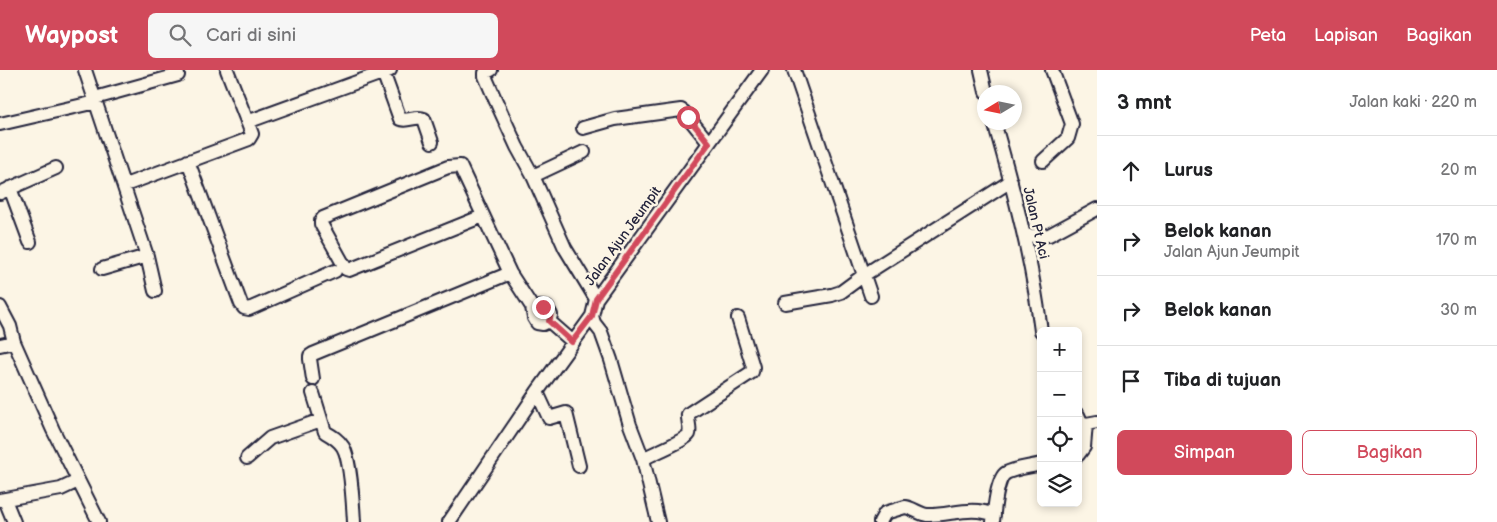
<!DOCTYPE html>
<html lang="id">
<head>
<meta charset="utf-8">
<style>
  :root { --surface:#fff; --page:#f6f6f6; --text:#202124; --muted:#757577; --line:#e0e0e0; --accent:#d1495b }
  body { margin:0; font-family:"Balsamiq Sans",sans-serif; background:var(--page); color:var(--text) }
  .controls { position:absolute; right:15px; bottom:15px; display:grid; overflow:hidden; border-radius:8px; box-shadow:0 2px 8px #0003 }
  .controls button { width:45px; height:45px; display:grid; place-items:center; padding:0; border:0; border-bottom:1px solid var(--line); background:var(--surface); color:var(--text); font:25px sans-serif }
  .compass { position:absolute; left:977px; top:15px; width:45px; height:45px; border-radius:50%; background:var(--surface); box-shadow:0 2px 8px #0003; rotate:260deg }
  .stop { position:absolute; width:15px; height:15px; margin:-11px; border:4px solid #d1495b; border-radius:50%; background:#fff }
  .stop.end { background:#d1495b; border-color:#fff; box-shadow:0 1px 5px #0008 }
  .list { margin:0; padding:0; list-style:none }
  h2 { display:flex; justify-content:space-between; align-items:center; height:65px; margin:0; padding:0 20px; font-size:21px }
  h2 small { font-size:16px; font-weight:400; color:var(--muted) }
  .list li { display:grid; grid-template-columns:32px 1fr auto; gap:15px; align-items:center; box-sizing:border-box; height:70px; padding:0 20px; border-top:1px solid var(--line) }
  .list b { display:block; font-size:19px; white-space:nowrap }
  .list p { margin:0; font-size:16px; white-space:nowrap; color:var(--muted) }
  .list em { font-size:16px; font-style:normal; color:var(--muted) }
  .actions { display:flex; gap:10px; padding:15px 20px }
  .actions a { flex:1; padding:11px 0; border:1px solid var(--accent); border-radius:8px; text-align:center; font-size:18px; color:var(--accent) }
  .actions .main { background:var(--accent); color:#fff }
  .icon { flex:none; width:28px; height:28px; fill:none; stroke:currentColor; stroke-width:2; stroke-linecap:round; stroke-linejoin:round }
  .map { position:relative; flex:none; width:1097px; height:452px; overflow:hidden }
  header { display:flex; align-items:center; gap:30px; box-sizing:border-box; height:70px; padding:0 25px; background:var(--accent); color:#fff }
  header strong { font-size:24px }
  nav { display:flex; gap:28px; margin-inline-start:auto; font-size:18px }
  .search { width:350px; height:45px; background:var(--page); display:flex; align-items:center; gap:12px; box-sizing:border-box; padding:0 18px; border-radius:8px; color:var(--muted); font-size:19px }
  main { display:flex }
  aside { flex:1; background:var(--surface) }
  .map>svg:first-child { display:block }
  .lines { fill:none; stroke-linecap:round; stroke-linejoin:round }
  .minor-casing { stroke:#22223b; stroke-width:16 }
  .minor { stroke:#fcf5e5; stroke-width:12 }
  .route { stroke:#d1495b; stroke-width:6 }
  .labels { text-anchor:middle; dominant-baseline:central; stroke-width:5; stroke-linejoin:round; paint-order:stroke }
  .street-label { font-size:14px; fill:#22223b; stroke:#fcf5e5 }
</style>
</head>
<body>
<header>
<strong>Waypost</strong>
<div class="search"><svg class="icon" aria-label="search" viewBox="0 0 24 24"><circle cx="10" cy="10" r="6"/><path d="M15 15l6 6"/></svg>Cari di sini</div>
<nav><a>Peta</a><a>Lapisan</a><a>Bagikan</a></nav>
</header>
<main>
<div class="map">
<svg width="1097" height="452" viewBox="0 0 1097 452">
  <rect width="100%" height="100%" fill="#fcf5e5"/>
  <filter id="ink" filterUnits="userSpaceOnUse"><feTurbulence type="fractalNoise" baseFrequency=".02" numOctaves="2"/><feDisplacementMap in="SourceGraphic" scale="10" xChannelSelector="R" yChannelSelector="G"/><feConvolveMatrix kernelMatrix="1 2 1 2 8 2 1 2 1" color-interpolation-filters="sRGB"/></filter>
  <g filter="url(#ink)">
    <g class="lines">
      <defs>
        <path id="minor" d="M85 0 147 186 155 221
          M491 0 485 3V6L495 29 517 77 533 106 565 178 596 229
          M794 0 871 226
          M981 0 986 22
          M383 2 400 49C408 52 416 45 424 49L432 72
          M95 28 178 5
          M247 52 390 0
          M994 52C1014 121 1032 190 1041 261
          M0 54 96 32
          M583 58 615 49 681 40 684 42 709 73
          M188 91 241 234 244 238 249 239 335 201
          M1043 91 1068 68 1072 54 1052 0
          M533 106 584 82
          M125 115 249 69 252 64 227 0
          M10 118 30 172
          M0 123 56 98
          M483 146 349 200 346 199 321 154V151L323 148 448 97 460 96 510 203 532 237
          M1024 166 1049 165 1097 139
          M102 199 147 186
          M785 233 832 225 841 222 864 205 1011 111
          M0 237 10 256 14 272 53 360 99 452
          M532 237 537 239 540 237 547 238 551 245 549 251 543 254 537 253 534 248Z
          M592 246 594 253 601 262 611 290 630 355 643 389 658 452
          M549 251 573 272
          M0 275 14 272
          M313 309 310 289V286L313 284 510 203
          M537 322 549 348 566 343 579 396
          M313 323 325 362C332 366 339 370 343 377 351 390 353 435 354 452
          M1078 345 1081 352 1086 354 1097 352
          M1078 385 1084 377 1086 354
          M247 388 270 368 321 350
          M643 389C651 384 685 371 689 364 691 359 687 349 688 344L752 302 753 297 738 248
          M0 430 61 419 78 411
          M5 430 14 452
          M449 452 537 322 592 246 596 229 762 0
          M880 452 885 443 905 437C913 438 919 444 927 445 949 446 971 435 994 445
          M993 452C994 441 997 408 1006 403 1016 398 1030 397 1041 394"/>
      </defs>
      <use href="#minor" class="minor-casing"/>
      <use href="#minor" class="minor"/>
    </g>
  </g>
  <g class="lines" filter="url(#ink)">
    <path class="route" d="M543 237C550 239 552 245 549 251L572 272 592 246 596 229 709 73 688 47"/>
  </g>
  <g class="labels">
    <g class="street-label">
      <text transform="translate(1036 153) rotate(77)">Jalan Pt Aci</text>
      <text transform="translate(623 166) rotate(-54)">Jalan Ajun Jeumpit</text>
    </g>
  </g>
</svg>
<div class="controls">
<button>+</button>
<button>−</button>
<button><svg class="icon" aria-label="locate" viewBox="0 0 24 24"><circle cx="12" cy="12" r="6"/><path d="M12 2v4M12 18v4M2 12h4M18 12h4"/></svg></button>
<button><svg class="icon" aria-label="layers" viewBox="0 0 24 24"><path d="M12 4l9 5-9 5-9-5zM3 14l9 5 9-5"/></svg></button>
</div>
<svg class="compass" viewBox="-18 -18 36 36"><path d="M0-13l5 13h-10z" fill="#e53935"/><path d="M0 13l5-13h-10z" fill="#757577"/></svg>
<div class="stop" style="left:688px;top:47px"></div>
<div class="stop end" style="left:543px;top:237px"></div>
</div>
<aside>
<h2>3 mnt<small>Jalan kaki · 220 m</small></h2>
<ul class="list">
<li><svg class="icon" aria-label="ahead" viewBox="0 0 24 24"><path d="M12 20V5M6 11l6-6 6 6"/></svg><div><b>Lurus</b></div><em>20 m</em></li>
<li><svg class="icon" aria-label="right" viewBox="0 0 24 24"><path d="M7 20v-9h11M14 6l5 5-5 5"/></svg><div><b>Belok kanan</b><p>Jalan Ajun Jeumpit</p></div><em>170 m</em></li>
<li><svg class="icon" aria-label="right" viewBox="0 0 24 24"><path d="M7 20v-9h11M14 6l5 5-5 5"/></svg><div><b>Belok kanan</b></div><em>30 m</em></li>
<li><svg class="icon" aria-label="arrive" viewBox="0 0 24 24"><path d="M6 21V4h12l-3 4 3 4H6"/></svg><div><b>Tiba di tujuan</b></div></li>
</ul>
<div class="actions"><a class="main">Simpan</a><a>Bagikan</a></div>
</aside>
</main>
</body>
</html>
